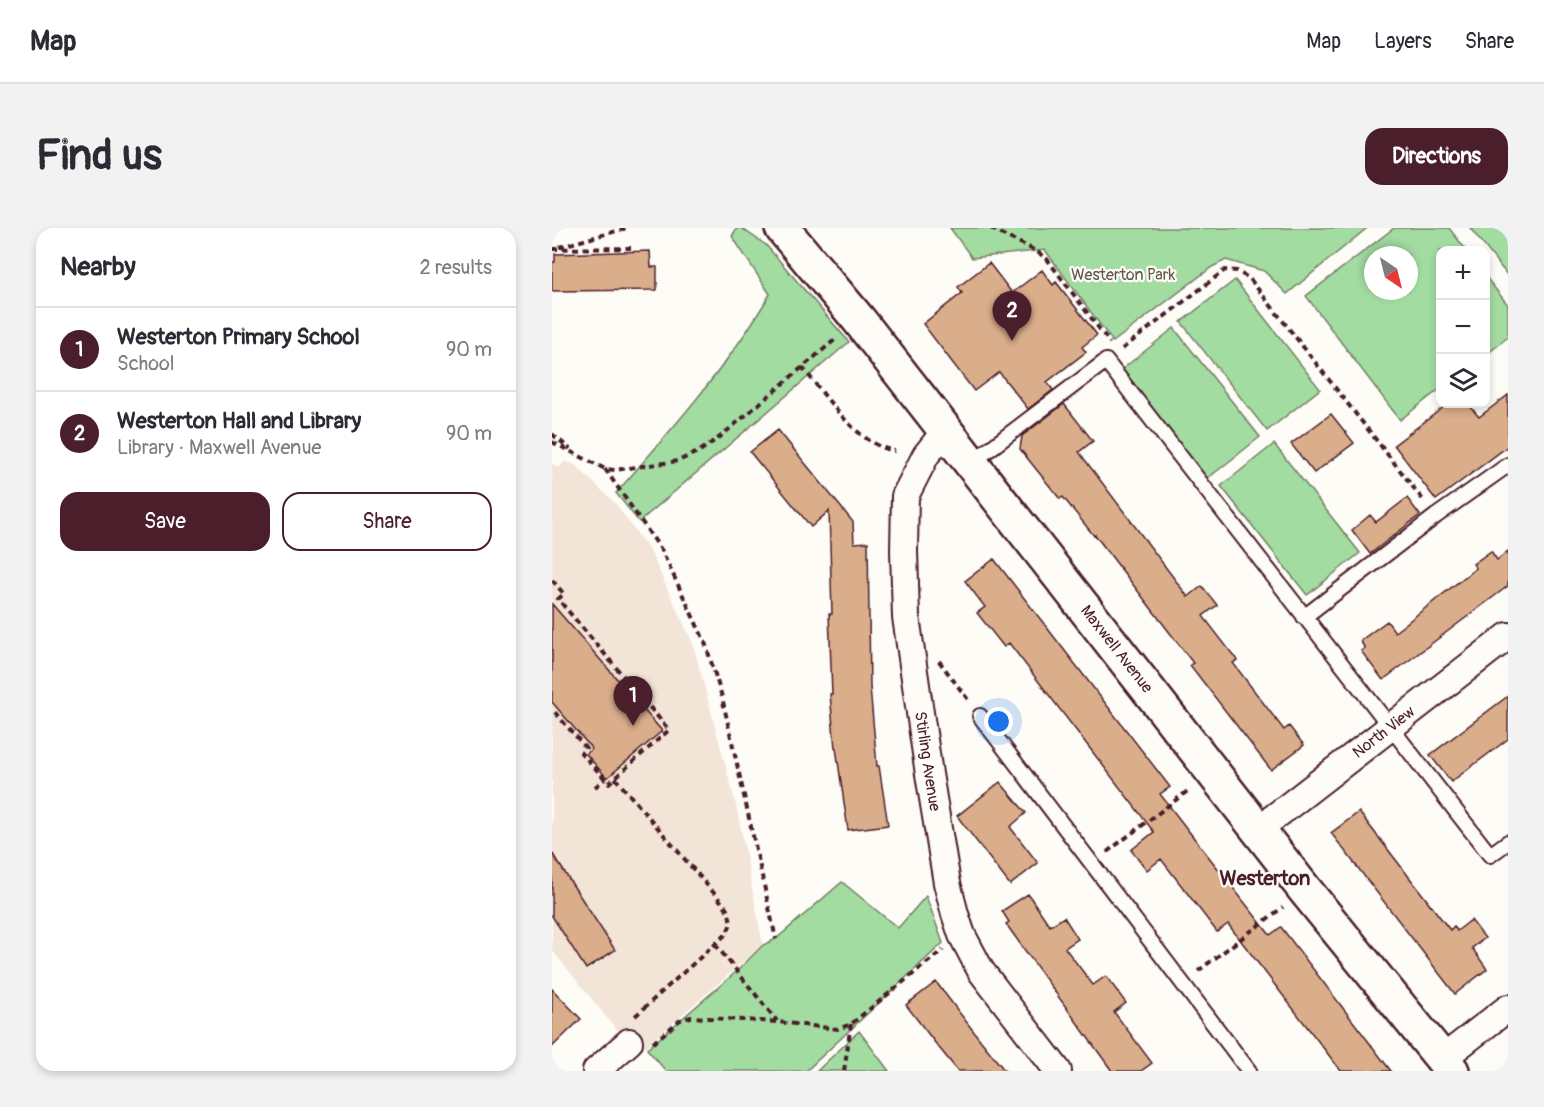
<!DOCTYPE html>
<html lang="en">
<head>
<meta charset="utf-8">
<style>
  :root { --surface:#fff; --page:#f2f2f3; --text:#2b2b33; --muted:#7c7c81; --line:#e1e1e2; --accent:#4a1f2b }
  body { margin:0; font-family:Pangolin,sans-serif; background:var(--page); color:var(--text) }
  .controls { position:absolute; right:18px; top:18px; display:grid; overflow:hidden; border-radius:12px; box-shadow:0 3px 9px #0003 }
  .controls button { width:54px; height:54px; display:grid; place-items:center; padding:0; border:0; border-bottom:2px solid var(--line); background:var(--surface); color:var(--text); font:30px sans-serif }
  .compass { position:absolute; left:812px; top:18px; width:54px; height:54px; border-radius:50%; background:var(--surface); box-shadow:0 3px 9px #0003; rotate:145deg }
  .you { position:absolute; left:447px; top:494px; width:21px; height:21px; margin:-15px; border:4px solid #fff; border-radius:50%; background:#1a73e8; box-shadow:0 0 0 9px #1a73e833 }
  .badge { display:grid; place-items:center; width:39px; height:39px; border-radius:50%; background:var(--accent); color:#fff; font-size:20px; font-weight:700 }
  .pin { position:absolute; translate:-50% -50px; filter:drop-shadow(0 2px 3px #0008) }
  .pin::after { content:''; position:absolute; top:32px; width:21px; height:18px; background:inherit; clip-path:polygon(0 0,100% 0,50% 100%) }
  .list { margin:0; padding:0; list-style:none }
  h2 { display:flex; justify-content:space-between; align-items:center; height:78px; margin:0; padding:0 24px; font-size:26px }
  h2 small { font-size:20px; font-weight:400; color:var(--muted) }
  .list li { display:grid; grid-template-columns:39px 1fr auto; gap:18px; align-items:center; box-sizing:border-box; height:84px; padding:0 24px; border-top:2px solid var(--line) }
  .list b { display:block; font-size:22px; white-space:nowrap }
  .list p { margin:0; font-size:20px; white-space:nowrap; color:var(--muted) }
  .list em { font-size:20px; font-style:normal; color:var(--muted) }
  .actions { display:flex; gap:12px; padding:18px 24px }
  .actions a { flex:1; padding:14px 0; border:2px solid var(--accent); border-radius:18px; text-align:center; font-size:21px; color:var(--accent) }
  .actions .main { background:var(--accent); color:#fff }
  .icon { flex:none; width:33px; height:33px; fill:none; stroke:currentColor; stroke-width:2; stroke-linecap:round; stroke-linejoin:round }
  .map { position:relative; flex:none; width:956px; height:843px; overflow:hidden; border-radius:18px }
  header { display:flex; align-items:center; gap:36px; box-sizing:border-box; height:84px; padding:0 30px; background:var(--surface); border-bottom:2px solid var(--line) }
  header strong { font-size:28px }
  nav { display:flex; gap:33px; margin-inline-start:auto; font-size:21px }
  .intro { display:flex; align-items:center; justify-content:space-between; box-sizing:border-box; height:144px; padding:0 36px }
  h1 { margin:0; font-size:42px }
  .button { padding:15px 27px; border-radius:18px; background:var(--accent); color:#fff; font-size:21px; font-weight:700 }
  main { display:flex; gap:36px; padding:0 36px }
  aside { flex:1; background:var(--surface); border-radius:18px; box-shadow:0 3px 9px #0003 }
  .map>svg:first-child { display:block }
  .built { fill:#f2e4d7 }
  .green { fill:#a2dca1; stroke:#767e66; stroke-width:1.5; fill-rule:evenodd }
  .building { fill:#daad8b; stroke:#4a1f2b; stroke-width:1.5 }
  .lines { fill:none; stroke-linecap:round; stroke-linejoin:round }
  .lane-casing { stroke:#4a1f2b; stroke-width:18 }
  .street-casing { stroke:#4a1f2b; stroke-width:30 }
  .secondary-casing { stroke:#4a1f2b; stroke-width:38 }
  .path { stroke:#4a1f2b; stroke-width:4; stroke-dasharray:6 4.5; stroke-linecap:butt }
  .lane { stroke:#fdfcf7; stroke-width:14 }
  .street { stroke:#fdfcf7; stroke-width:26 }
  .secondary { stroke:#fdfcf7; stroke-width:33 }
  .labels { text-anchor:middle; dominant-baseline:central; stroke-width:4.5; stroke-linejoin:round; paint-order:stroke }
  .park-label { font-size:16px; fill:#64584e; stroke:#fdfcf7 }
  .street-label { font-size:16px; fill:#4a1f2b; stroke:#fdfcf7 }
  .quarter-label { font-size:20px; font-weight:bold; fill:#4a1f2b; stroke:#fdfcf7 }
</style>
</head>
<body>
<header>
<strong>Map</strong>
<nav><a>Map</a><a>Layers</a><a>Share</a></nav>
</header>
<div class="intro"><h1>Find us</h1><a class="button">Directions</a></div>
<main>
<aside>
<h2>Nearby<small>2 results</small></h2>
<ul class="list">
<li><span class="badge">1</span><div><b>Westerton Primary School</b><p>School</p></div><em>90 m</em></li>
<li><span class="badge">2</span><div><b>Westerton Hall and Library</b><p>Library · Maxwell Avenue</p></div><em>90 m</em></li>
</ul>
<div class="actions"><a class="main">Save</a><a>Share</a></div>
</aside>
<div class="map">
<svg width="956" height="843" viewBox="0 0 956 843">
  <rect width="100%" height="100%" fill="#fdfcf7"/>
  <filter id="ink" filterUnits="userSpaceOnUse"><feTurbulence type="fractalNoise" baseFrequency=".0167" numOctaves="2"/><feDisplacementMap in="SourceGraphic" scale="12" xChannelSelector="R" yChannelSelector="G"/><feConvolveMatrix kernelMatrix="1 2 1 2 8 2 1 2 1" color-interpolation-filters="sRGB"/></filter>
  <g filter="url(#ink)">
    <path class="built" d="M13 233 23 237 63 275 99 325 141 416 185 581 211 717 93 819 64 801 0 722V235L7 240Z"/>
    <path class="green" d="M185 0H189L214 17 297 114 87 294 64 265C118 204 177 137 218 66L180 8Z
      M398 0H815L735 66 712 43 674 32 660 39 561 114 493 22 420 30Z
      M842 0H897L914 22H888V161L848 192 754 68ZM821 27H857V63H821Z
      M918 0H956V48Z
      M933 48 956 77V109L934 127Z
      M683 52 768 161 715 203 629 94Z
      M622 100 708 209 655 251 569 142Z
      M722 216 808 325 755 367 669 258Z
      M290 654 346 700 374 668 391 715 254 843H114L95 821 185 743 211 717 224 711Z
      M307 803 337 843H265Z"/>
    <path class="building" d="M98 23 99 39H105V62L0 63V34H3V26Z
      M437 35 460 65 490 42 501 57 504 54 545 107 530 119 534 124 495 154 501 162 476 181 447 144 422 163 371 96 410 65 406 59Z
      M956 167V218L884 272 842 217 896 176H916L927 189Z
      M512 176 541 213 527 224 636 369 650 358 665 377 651 388 685 432 681 435 732 502 737 498 752 517 719 542 638 437 641 435 543 307 542 308 511 269 508 271 468 221 470 208Z
      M779 186 802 215 762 245 739 216Z
      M226 202 301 294 302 315 316 314 318 459 325 538H327L336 597 296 602 284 520H283L278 466H280L277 386H280L277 283 259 299 198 224Z
      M855 270 868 287 818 326 800 302 818 287 824 294Z
      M939 323 945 332 956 323V358L831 452 809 423 813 420 808 413 835 393 843 404 924 340 921 336Z
      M442 331 618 559 608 566 642 610 718 707 729 699 839 843H789L676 696 665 704 609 631 595 642 579 622 602 604 457 415 452 419 425 385 433 379 413 353Z
      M0 376 110 503 55 550 34 526 40 521 0 474Z
      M956 468V511L899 554 878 527Z
      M448 554 474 585 458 599 486 635 458 657 405 588Z
      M807 584 898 702 902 698 905 703 919 692 933 710 920 720 935 741 903 766 779 605Z
      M0 625 63 722 34 741 0 688Z
      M476 666 498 698 512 689 526 711 513 720 541 757 554 748 574 775 562 784 600 835 589 843H560L454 696 457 694 450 683Z
      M384 754 429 813 453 843H406L384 816 354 777Z
      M0 761 29 791 0 819Z"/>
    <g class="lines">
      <defs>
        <path id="lane" d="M419 235 554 133 938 627 956 614
          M752 389 884 288 956 237
          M428 488 697 843"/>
        <g id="street">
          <path id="s1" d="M394 202 374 227 353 268 352 323 354 389 377 546 395 655 403 686 410 707 429 743 506 843"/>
          <path id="s2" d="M707 601 956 408"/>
          <path d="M890 831 956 780"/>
          <path d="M44 843 77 814"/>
        </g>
        <g id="secondary">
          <path id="s3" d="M230 0 307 92 753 662 900 843"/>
        </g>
      </defs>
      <use href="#lane" class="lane-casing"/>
      <use href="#street" class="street-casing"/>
      <use href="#secondary" class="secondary-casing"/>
      <path class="path" d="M439 0C457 12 478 17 495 31L558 115
        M7 19 75 0
        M0 21 79 20
        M570 121 673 42 685 43 698 51 872 273
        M250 139C275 169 304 216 343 223
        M0 206 18 221
        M0 214 53 241 63 242 126 233 148 223 168 209 285 110
        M53 241 110 323 153 414 170 469 224 711
        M0 352 12 366 6 371 117 502 57 555 29 525 34 520 0 481
        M387 433 417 473
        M63 550 173 678C180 691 181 697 172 708L82 789
        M43 559 53 551
        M555 624 637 562
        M163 716 225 793
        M646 743 731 679
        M101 815 128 792 139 789 226 794 286 801 299 796 391 722
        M292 843 299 796"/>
      <use href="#lane" class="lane"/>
      <use href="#street" class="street"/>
      <use href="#secondary" class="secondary"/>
    </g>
  </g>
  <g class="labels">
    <g class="park-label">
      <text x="571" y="47">Westerton Park</text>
    </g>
    <g class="street-label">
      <text stroke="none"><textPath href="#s3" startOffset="538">Maxwell Avenue</textPath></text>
      <text stroke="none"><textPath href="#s2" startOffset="158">North View</textPath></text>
      <text stroke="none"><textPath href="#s1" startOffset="345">Stirling Avenue</textPath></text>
    </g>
    <g class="quarter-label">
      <text x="713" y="650">Westerton</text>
    </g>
  </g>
</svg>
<div class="controls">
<button>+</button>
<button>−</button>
<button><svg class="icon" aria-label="layers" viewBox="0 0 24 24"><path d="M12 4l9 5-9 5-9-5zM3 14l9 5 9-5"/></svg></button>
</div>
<svg class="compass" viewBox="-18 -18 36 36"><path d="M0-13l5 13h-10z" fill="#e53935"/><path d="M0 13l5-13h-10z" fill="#7c7c81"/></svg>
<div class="you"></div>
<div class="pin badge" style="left:81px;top:498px">1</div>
<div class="pin badge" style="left:460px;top:113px">2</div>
</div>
</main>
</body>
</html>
